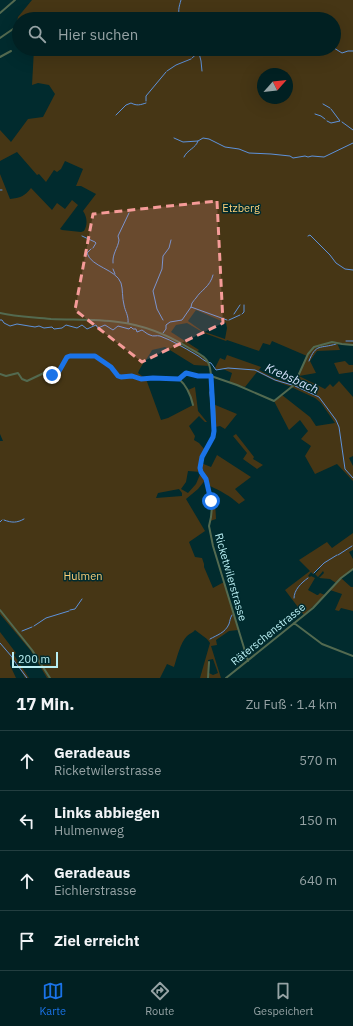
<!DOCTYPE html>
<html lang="de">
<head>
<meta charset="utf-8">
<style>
  :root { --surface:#012022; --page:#0b282a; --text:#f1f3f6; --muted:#96a3a5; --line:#233e40; --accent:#1a73e8 }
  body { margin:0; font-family:"IBM Plex Sans",sans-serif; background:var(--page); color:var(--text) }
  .compass { position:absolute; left:257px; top:68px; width:36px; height:36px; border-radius:50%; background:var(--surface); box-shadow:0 4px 16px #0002; rotate:63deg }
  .scale { position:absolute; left:12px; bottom:10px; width:46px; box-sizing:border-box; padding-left:4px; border:2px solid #b8eef2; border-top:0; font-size:11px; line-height:14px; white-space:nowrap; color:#b8eef2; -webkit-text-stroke:3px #012b2e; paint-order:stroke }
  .stop { position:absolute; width:12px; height:12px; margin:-9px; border:3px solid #1a73e8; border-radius:50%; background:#fff }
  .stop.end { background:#1a73e8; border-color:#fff; box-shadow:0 1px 4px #0008 }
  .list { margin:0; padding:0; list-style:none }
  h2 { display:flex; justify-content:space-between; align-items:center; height:52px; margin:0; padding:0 16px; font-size:17px }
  h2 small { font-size:13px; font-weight:400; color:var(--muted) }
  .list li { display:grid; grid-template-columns:26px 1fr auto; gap:12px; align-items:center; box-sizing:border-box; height:60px; padding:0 16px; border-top:1px solid var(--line) }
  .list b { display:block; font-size:15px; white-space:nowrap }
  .list p { margin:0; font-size:13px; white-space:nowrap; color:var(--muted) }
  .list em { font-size:13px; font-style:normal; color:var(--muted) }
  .icon { flex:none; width:22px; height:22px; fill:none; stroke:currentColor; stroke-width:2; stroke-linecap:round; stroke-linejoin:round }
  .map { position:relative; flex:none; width:353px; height:678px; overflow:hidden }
  .search { position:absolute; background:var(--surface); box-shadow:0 4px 16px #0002; left:12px; right:12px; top:12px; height:44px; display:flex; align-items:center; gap:10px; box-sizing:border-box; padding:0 14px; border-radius:22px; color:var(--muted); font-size:15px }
  .sheet { height:292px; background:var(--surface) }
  nav { display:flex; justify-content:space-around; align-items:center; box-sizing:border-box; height:56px; border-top:1px solid var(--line); background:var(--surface); font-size:11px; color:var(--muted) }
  nav a { display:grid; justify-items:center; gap:2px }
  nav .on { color:var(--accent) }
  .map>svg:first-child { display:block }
  .green { fill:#463615; fill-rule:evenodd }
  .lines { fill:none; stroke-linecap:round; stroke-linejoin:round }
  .stream { stroke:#5e92da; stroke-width:1 }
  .minor { stroke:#536a50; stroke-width:2 }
  .route { stroke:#1a73e8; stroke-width:5 }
  .marked { fill:#f59b98; fill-opacity:0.2; stroke:#f59b98; stroke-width:3; stroke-dasharray:8 5; stroke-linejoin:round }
  .labels { text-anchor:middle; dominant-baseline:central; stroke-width:3; stroke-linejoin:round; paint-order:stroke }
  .park-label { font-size:11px; fill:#fdcf78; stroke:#012b2e }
  .street-label { font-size:11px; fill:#b8eef2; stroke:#012b2e }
  .water-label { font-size:12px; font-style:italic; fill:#d5e3fd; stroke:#012b2e }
</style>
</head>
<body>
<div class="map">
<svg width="353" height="678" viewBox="0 0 353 678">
  <rect width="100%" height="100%" fill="#012b2e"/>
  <path class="green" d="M32 0H353V345L337 343 340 350 317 351 310 361 316 373 299 376 325 389 330 384 333 387 339 381 353 397V456L349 458 353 466V481L337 464 315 474 305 456 311 446 301 439 308 431 300 420 289 430 274 401 282 395 310 417 316 426 335 423 321 403 315 398 289 386 275 381 257 372 245 387 229 383 232 373 223 369 216 370 215 368 220 358 225 360 227 355 261 367 259 370 274 378 294 385 307 356 272 341 270 345 263 343 259 351 227 340 226 341 204 333 187 323 176 325 171 332 199 350 197 352 206 359 209 366 194 365 165 347 152 350C148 358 141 365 138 373L146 379 161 420 168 418 193 405 188 390 195 387 198 411 207 422H205L199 416 189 426 195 436 194 440 199 443 205 450 201 463 211 467 217 455 251 477 235 489 245 500 239 504C230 496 221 491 210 486L212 497 215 501 216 519 210 521 212 512 206 479 198 489 186 499 205 531 189 542 195 557 202 558 204 564V567L213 588 224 582 238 630 229 631 216 640 217 645 211 646 221 678H200L210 643 207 639 195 630C193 633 190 633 187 636 180 643 177 658 174 667L167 664 160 678H47L31 651 0 614V441H3L0 434V174L10 199C20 198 25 196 31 188L52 210 57 203 65 209 72 200 78 205 60 229 62 230 81 232 84 231C88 224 87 217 83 211L96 194 81 186H76L83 169 65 161 61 169 57 172 54 170 46 182 39 174 37 175 17 152 0 161V130L11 142 28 119 43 117 55 94 49 85 38 83 32 85 34 49H334V19H40V16L33 19H19V26L16 27 18 17ZM263 74H287V98H263ZM196 310 226 323 227 328 225 339 202 331 188 321ZM188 471 201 472 196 484 188 493 181 489 186 482ZM179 489 182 493V496L156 498 158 493ZM213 659 218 673 213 675 209 673 208 660Z
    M345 361 349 365H353V372L339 374 334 363Z
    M209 390H212L213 404 237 414 225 429 220 426 215 427 214 423 212 422Z
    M236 434 254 457 253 459 263 465 257 469 243 459 247 453 233 436Z
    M353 533V550L349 552 353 559V569L341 578 351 587H353V611L341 608 339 611 335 610 342 594 330 590 336 583 330 579 319 578 324 573 323 571 318 577 315 574 320 569 321 570 319 568 313 574 311 572 308 576 310 577 311 576 315 578 308 590 317 595H318L320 593 325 595 304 615 285 590 310 571 299 560 327 542 332 548Z
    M0 632 16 653 14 655 29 678H25C21 671 17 663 10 659V665L16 678H0Z"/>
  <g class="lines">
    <path class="stream" d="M181 0C179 7 177 12 181 19
      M334 48 342 53 348 51H353
      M198 49 201 61 202 71
      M192 58 199 52
      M167 71 176 65 191 59
      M146 101V96L166 72
      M323 104 330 108
      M315 114 321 116 325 119
      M116 115 126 105 131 103C137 106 140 105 146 103
      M327 121 331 123 340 121 331 109
      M342 122 353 130
      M174 138 183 142 198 141 203 138 209 139 225 147 239 149 249 153 271 154 290 156 293 158 305 156 308 157 312 156 324 157 353 143
      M184 157C187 150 196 148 198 141
      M0 190H2
      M82 236 95 242 96 243 93 248
      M308 236 310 235 330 255 336 263 345 269 353 270
      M91 249 87 253C91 267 116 269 121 283 123 289 122 298 124 305 125 311 129 316 128 323
      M113 263C112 254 118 248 119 240L118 236 129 213
      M113 269 115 274
      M191 307 192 303C193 302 194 300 196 298 201 290 210 287 213 275
      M234 314 240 305
      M242 314 244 312V305
      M0 320H2L4 323 10 326 17 324 35 327 39 326 44 328 52 327 54 329 62 328 66 325 77 328 82 325 87 329 96 325 98 328 105 325 113 330 118 326 129 329 131 327 133 329H136L137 332 142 330C145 332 147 334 150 335 153 337 157 335 160 336 173 341 183 347 195 354 201 357 204 362 211 363L216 370 228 368 255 370 275 380 292 385
      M163 320 157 309 153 291 162 269 163 256 169 248 171 240
      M229 320 240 315
      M163 333 166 329V325L170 322 182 320 191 307 227 320
      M346 341H353
      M309 361C316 343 320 349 336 344
      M295 386 319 397 336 420 339 427 345 469 353 478
      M210 392 213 427
      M4 520C12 523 17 523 24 519
      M0 522 2 520
      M338 555 352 546
      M314 573 324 563 337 555
      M294 598C294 590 301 583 308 578
      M70 610 75 609 82 599
      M34 626 46 618 69 611
      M22 631 32 627
      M210 639C217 635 225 633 229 624 230 621 230 618 232 615
      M0 643 12 657
      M12 658 27 678"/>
    <path class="minor" d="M0 13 15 0
      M0 38 16 27
      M0 57 11 51
      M0 313C17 317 34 317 51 319 74 320 96 319 118 322 143 325 168 335 189 348 198 353 208 357 210 368 212 380 217 425 214 435 210 449 199 453 201 472L206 479 212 507 211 517 209 526 213 546 248 661
      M0 374 6 376 18 373 22 379 27 381 46 372 55 375 58 373 67 357 70 356 90 355 98 357 111 367 118 376 121 377 132 376 141 379 153 378 179 379
      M179 379 187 373 198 376H211L237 385 274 401 294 385 308 354 314 347 332 342 342 344 353 345
      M179 379C187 386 191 396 193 405
      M0 610 32 650 50 678
      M294 623 322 644 353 656
      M208 678 209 662
      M226 678 313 608 341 578 353 569"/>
  </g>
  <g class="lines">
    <path class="route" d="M52 375 58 373 67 357 70 356H95L111 367 118 376 121 377 132 376 141 379 153 378 179 379 186 373 198 376H211L214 431 213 437 202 457 200 468 201 472 206 479 211 501"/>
  </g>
  <path class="marked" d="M217 201 223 323 142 362 75 310 93 214Z"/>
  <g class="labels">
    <g class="park-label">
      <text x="241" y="208">Etzberg</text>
      <text x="83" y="576">Hulmen</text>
    </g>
    <g class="street-label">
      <text transform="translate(231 577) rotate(74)">Ricketwilerstrasse</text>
      <text transform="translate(268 634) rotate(-39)">Räterschenstrasse</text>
    </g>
    <g class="water-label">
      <text transform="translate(292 378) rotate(24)">Krebsbach</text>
    </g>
  </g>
</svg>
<svg class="compass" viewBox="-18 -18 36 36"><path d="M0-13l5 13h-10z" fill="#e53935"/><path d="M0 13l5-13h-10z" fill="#96a3a5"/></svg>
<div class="scale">200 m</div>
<div class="stop" style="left:211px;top:501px"></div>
<div class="stop end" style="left:52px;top:375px"></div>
<div class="search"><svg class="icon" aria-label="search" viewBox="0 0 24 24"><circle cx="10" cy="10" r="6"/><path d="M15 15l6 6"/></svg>Hier suchen</div>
</div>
<section class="sheet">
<h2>17 Min.<small>Zu Fuß · 1.4 km</small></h2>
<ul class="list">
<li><svg class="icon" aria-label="ahead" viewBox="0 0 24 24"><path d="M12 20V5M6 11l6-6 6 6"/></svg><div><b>Geradeaus</b><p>Ricketwilerstrasse</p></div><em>570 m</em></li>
<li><svg class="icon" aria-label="left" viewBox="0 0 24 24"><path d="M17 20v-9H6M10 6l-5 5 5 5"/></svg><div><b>Links abbiegen</b><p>Hulmenweg</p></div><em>150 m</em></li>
<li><svg class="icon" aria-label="ahead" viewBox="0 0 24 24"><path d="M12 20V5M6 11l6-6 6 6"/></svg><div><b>Geradeaus</b><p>Eichlerstrasse</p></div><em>640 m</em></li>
<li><svg class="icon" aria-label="arrive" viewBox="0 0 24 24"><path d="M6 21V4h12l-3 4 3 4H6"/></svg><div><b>Ziel erreicht</b></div></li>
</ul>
</section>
<nav>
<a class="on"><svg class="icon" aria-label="map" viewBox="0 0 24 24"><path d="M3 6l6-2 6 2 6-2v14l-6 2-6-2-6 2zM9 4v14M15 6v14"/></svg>Karte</a>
<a><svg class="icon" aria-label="directions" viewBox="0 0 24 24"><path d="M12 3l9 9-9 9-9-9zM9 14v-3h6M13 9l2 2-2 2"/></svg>Route</a>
<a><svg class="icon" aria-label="saved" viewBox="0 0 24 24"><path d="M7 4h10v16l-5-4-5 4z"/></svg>Gespeichert</a>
</nav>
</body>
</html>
